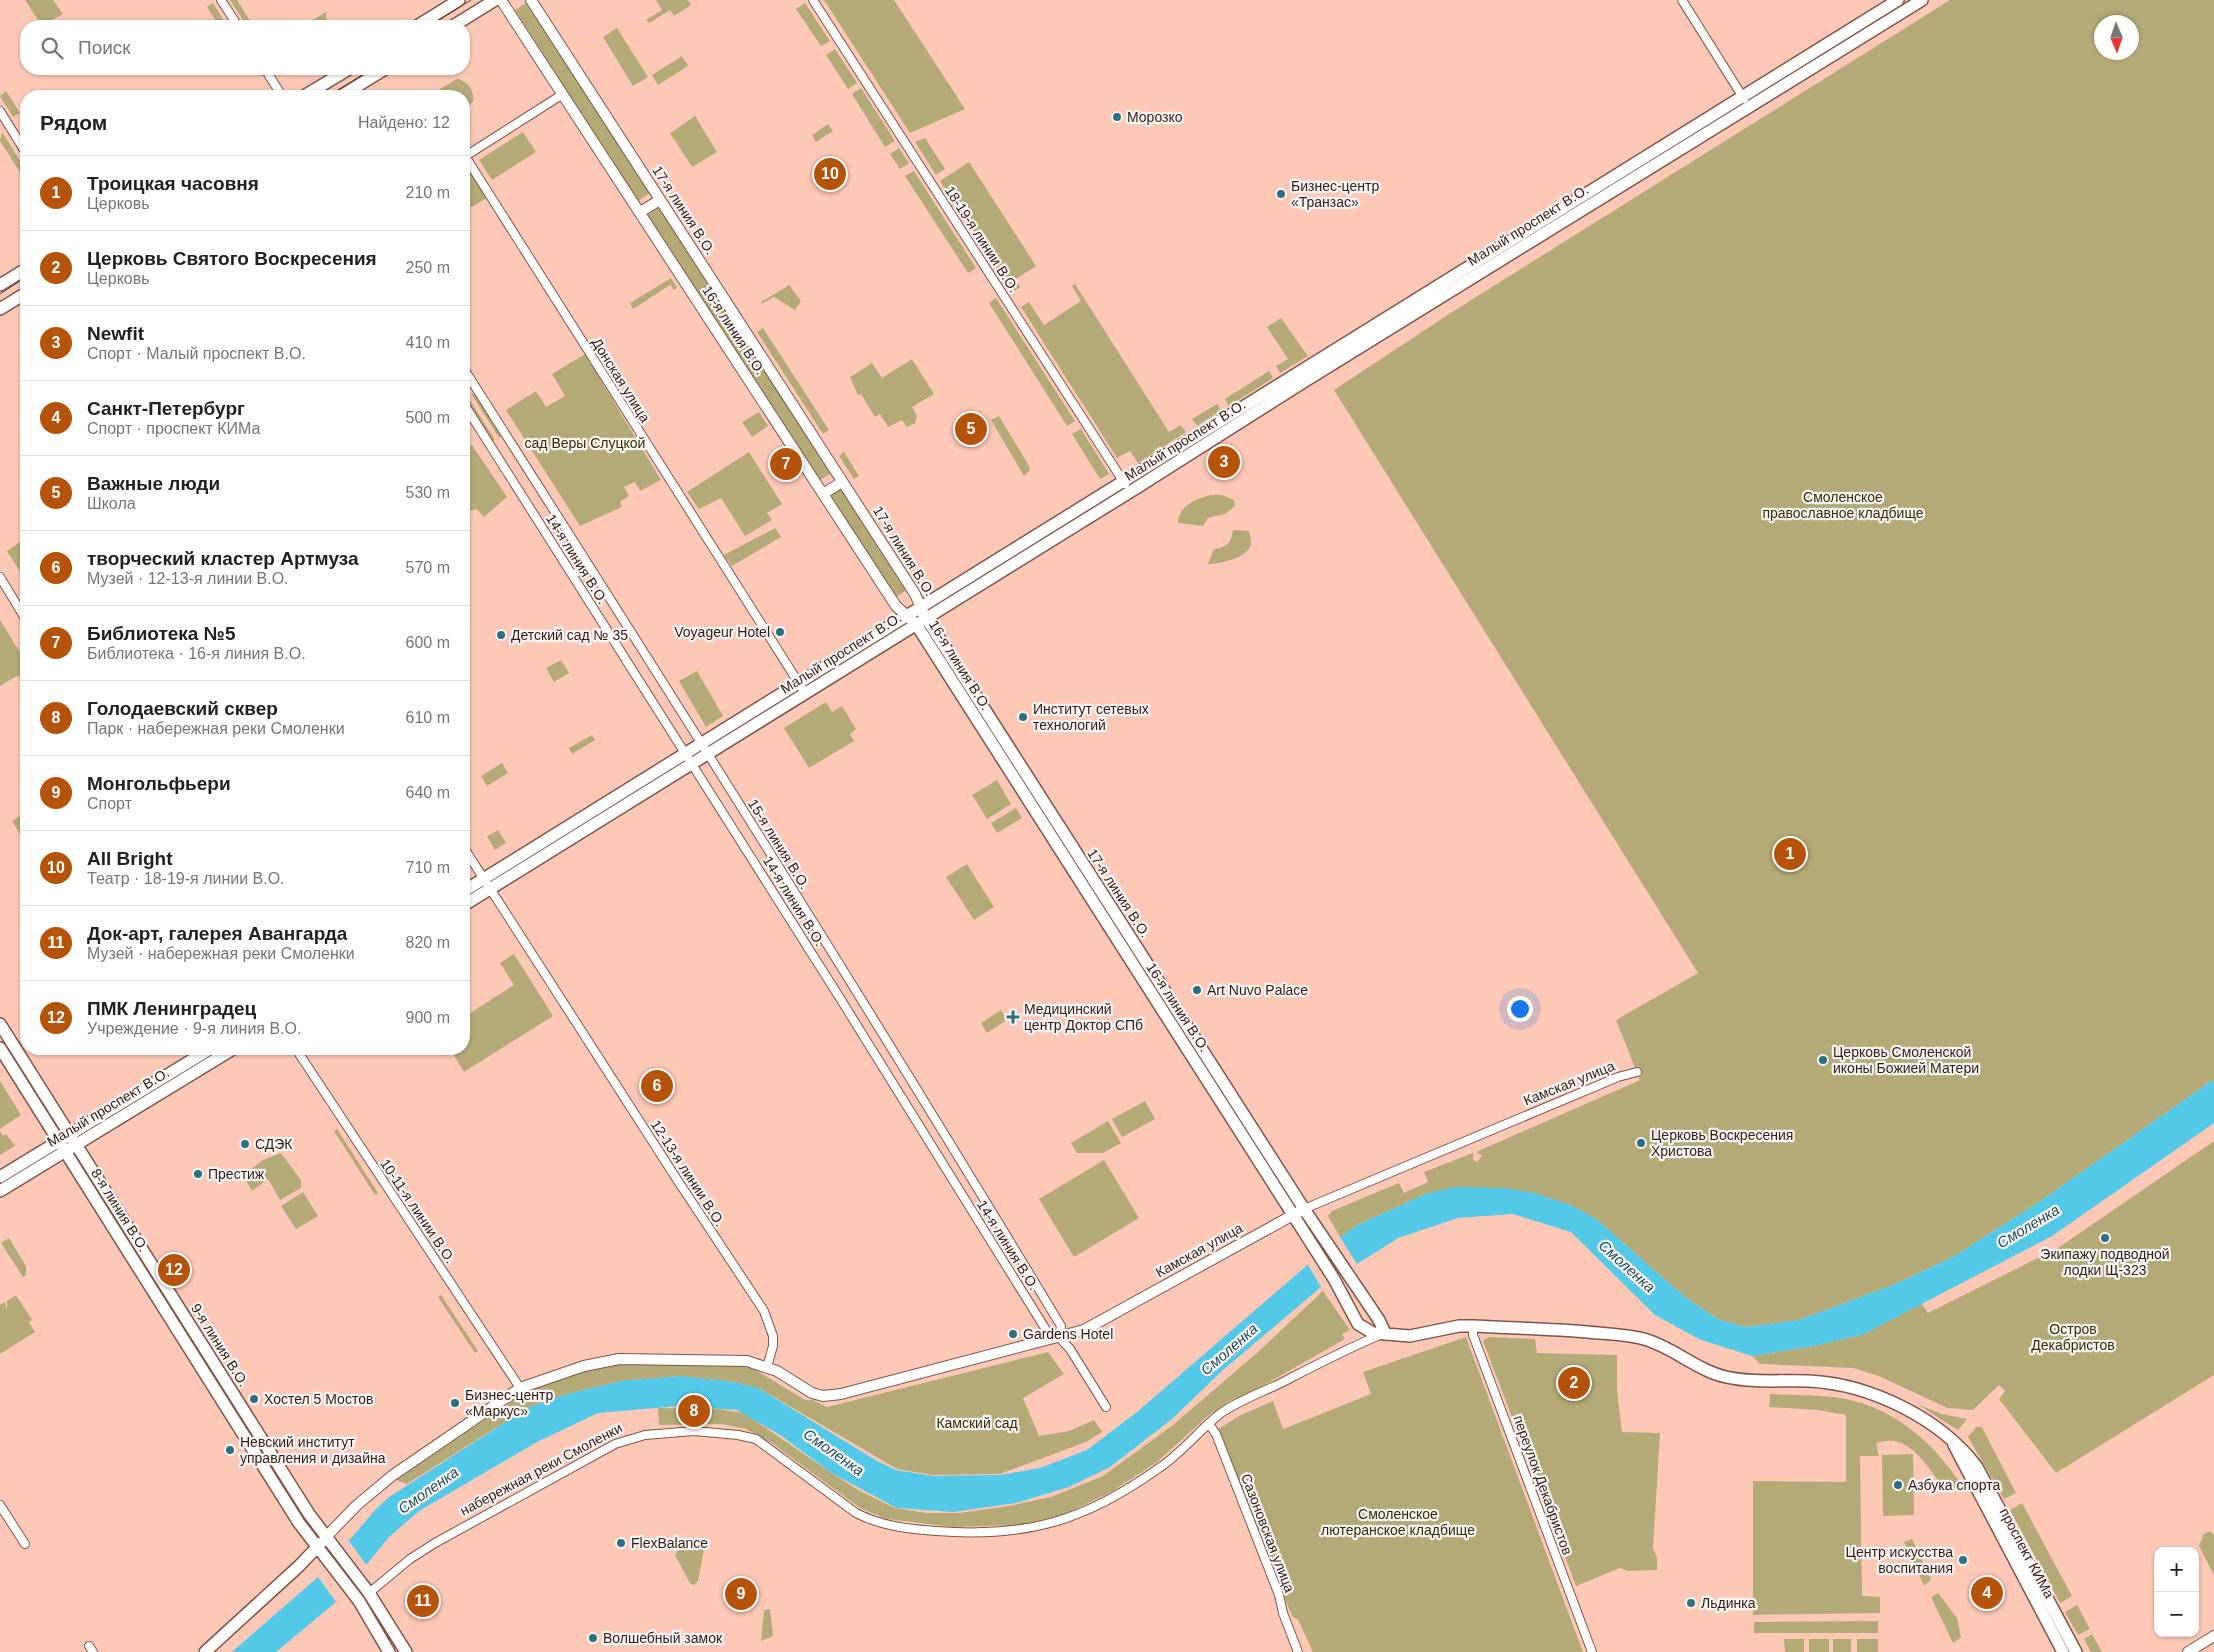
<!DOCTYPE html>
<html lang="ru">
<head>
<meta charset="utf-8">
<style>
  :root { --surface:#fff; --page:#f6f6f6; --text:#202124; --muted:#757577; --line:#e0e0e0; --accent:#b45309 }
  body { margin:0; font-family:Arial,sans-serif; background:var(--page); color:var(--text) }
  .controls { position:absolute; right:15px; bottom:15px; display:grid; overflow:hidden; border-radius:10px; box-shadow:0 1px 4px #0004 }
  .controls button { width:45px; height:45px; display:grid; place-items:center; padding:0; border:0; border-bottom:1px solid var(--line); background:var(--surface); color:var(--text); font:25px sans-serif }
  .compass { position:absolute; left:2094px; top:15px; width:45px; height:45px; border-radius:50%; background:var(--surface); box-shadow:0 1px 4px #0004; rotate:178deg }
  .you { position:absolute; left:1519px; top:1008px; width:18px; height:18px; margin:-12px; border:4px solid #fff; border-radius:50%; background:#1a73e8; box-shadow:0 0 0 8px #1a73e833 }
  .badge { display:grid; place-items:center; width:32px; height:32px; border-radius:50%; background:var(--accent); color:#fff; font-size:16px; font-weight:700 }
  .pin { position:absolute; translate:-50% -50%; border:2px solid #fff; box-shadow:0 1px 5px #0006 }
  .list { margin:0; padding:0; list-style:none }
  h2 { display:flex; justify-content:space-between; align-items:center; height:65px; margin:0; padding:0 20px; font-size:21px }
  h2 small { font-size:16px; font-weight:400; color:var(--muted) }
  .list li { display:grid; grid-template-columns:32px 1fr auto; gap:15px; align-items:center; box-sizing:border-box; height:75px; padding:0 20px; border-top:1px solid var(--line) }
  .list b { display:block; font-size:19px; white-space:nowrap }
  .list p { margin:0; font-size:16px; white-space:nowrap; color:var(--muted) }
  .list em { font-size:16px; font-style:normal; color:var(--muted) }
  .icon { flex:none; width:28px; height:28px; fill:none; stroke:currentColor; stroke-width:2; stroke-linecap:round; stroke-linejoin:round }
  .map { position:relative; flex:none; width:2214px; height:1652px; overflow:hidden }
  .search { position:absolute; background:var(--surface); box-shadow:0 1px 4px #0004; left:20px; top:20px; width:450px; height:55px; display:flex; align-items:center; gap:12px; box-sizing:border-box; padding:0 18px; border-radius:20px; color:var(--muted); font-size:19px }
  .panel { position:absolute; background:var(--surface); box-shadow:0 1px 4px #0004; left:20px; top:90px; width:450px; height:965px; border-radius:20px }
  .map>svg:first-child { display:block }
  .green { fill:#b4aa78; fill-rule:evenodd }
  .water { fill:#53c8e7 }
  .pier { fill:#fec8b7 }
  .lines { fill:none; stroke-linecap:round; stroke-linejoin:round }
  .minor-casing { stroke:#825445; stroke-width:10 }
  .tertiary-casing { stroke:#825445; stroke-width:12 }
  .secondary-casing { stroke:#825445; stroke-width:14 }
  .minor { stroke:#fff; stroke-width:8 }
  .tertiary { stroke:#fff; stroke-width:10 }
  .secondary { stroke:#fff; stroke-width:11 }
  .tram { stroke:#543a32; stroke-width:1 }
  .poi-dot { fill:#2d6f81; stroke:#fbf5f4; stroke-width:2 }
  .labels { text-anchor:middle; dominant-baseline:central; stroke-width:4.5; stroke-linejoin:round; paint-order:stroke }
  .poi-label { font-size:14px; fill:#301c16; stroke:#fbf5f4; text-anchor:start }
  .street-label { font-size:14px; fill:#301c16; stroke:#fbf5f4 }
  .park-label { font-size:14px; fill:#342c03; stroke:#fbf5f4 }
  .water-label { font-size:15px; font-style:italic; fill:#1b4d5a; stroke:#fbf5f4 }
</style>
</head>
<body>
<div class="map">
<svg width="2214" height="1652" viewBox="0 0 2214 1652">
  <rect width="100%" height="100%" fill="#fec8b7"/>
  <path class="green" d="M25 0H53L63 14 42 26Z
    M230 0H237L253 26H247Z
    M656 0H688L691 5 674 16 670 10 649 23 646 20 662 10Z
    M824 0H894L965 109 910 133Z
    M1950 0H2214V1079L2039 1202 1951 1258 1895 1284 1799 1320 1747 1327 1719 1320 1685 1297 1595 1218 1428 1193 1359 1224 1340 1237 1328 1216 1332 1211 1399 1183 1404 1193 1428 1182 1424 1172 1473 1153V1160L1477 1162 1482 1156 1476 1152 1640 1080 1616 1020 1698 973 1334 390 1452 312ZM2102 22H2132V52H2102Z
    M213 3 227 26H219L207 7Z
    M526 3 650 193 638 201 515 10Z
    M805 3 830 41 821 46 796 9Z
    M326 12 327 26H303Z
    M617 28 648 77 633 86 603 37Z
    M835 49 857 83 848 89 826 55Z
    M682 56 688 66 658 85 652 75Z
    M457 79C468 80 475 92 473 102L464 110V96H435L441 92 440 89Z
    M861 88 895 141 885 147 852 94Z
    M6 91 20 113 13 117 0 96Z
    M695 116 717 152 692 167 670 133Z
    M828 124 833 131 816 142 812 135Z
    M2 132 26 170V175L23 177 0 141Z
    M523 132 536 152 492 180 479 160Z
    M925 138 945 169 936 175 915 142Z
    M899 148 909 163 900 169 890 154Z
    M465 161 487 198 474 206 465 208Z
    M969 162 1036 266 1016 279 1020 287 1012 292 940 181Z
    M914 171 976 268 968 273 905 176Z
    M659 208 832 473 820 480 648 215Z
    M671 278 677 288 674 290 670 285 633 309 630 303Z
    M1075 284 1169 432 1181 425 1186 432 1138 463 1130 451 1117 458 1021 307 1029 302 1044 325 1081 301 1072 286Z
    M789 285 801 301 795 310 774 297 762 304 761 302Z
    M996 298 1075 421 1067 426 989 303Z
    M1281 318 1308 356 1280 373 1276 366 1288 359 1267 327Z
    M763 328 829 430 823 434 757 332Z
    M585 354 661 480 640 491 635 482 624 487 629 496 620 502 622 507 580 526 506 410 536 391 546 407 565 396 552 374Z
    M912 359 934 394 912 407 917 416 915 423 907 427 902 420 888 427 880 414 875 417 861 394 858 395 850 377 872 363 882 378Z
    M1269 371 1273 378 1229 406 1225 399Z
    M474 393 501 436 499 438 472 395Z
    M468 397 495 440 493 441 466 399Z
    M1217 404 1221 410 1197 426 1192 419Z
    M759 412 768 426 752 437 742 422Z
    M999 416 1029 466 1030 470 1024 476 991 420Z
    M1081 429 1109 474 1100 479 1072 434Z
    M472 445 507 497 484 517 477 509 464 512V449Z
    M749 452 782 504 767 513 772 520 745 536 721 498 699 509 687 492Z
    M844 452 859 476 854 479 839 456Z
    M841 487 907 590 896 597 830 494Z
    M1211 495H1222L1234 500 1235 506 1225 514 1208 518 1203 526 1178 523C1178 506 1197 498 1211 495Z
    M775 528 781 537 732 566 724 555Z
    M1233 530 1249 531C1250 534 1251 539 1251 543 1250 558 1219 564 1208 564L1214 549C1227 547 1231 543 1233 530Z
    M23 540 26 545V581L7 551Z
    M0 620 26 662V677L17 676 0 686Z
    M561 660 569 673 554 682 546 668Z
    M697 671 723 716 706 727 679 681Z
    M826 702 832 712 842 706 856 729 850 734 854 741 809 768 784 728Z
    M592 735 595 740 572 754 569 748Z
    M502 763 508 773 487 786 481 776Z
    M997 780 1011 804 987 819 972 795Z
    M1016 808 1022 818 997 833 991 823Z
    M26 812V844L12 821Z
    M498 830 506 843 495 850 487 836Z
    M967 864 994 907 974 920 946 877Z
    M514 954 553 1016 464 1072 451 1051 443 1056 438 1049H464V1017L514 985 500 963Z
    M1001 1010 1007 1020 987 1033 981 1023Z
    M0 1081 21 1115 0 1129Z
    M1145 1101 1155 1119 1122 1137 1112 1119Z
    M1108 1121 1121 1143 1103 1153H1077L1071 1143Z
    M337 1129 378 1193 375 1195 334 1131Z
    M0 1131 3 1136 6 1134 15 1146 0 1155Z
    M2214 1141V1375L2056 1473 1999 1399 2005 1391 1999 1385 1973 1410 1947 1408 1879 1376 1853 1368 1760 1364 1752 1356 1814 1346 1864 1334 1921 1303 1928 1313 2058 1248Z
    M281 1153 301 1180V1188L280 1200 268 1179 252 1191 243 1175 263 1160Z
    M1104 1160 1139 1218 1074 1257 1039 1199Z
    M303 1192 318 1216 296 1229 281 1206Z
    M9 1238 26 1266V1275L23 1277 1 1243Z
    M1323 1291 1350 1330 1342 1334 1345 1339 1252 1392 1230 1401 1209 1415 1157 1462 1113 1491 1065 1514 1020 1525 953 1527 887 1519 860 1508 773 1444 746 1429 721 1424 659 1425 658 1408 717 1409 744 1413 833 1474 860 1491 895 1508 927 1513H959L1008 1506 1051 1497 1103 1476 1173 1425 1258 1352Z
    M16 1295 32 1320 29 1322 35 1332 0 1354V1305L5 1302 7 1310V1301Z
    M441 1295 478 1351 475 1353 438 1297Z
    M1466 1337 1583 1652H1313L1298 1620 1292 1616 1218 1429 1241 1415 1273 1401 1283 1429 1371 1394 1363 1372Z
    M1489 1337 1535 1339 1537 1353 1617 1355V1391L1622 1432 1660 1433 1653 1548 1657 1558V1570L1628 1571 1620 1568 1576 1586 1483 1341Z
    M1048 1352 1064 1374 1023 1398 1039 1436 1069 1431 1094 1420 1102 1432 1086 1442 1000 1474 933 1475 897 1469 762 1390 735 1382 680 1376 621 1381 563 1395 527 1408 407 1484 394 1479 519 1393 569 1376 621 1363H706L744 1367 754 1369 805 1400H813L827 1407Z
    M1770 1394C1795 1396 1821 1394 1846 1399 1895 1409 1933 1442 1960 1483L1955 1489 1947 1491C1927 1470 1912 1431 1876 1443L1879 1456H1860L1862 1596 1880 1597V1613L1753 1615V1481L1846 1482V1415L1818 1410 1769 1407Z
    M1917 1404 1942 1414 1967 1419 1958 1430Z
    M1976 1427H1982L2016 1493 2004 1499 1968 1437Z
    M1913 1454 1914 1515 1883 1516 1882 1455Z
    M2022 1503 2072 1596 2060 1603 2010 1510Z
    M2210 1531 2214 1535V1575L2199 1546 2203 1535Z
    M1912 1539 1931 1579 1924 1586 1904 1542Z
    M697 1541 703 1543 704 1550 698 1581 694 1585 690 1583 675 1555 677 1551Z
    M1938 1593 1957 1618 1961 1638 1953 1643 1931 1597Z
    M2077 1605 2090 1629 2078 1635 2065 1612Z
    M770 1609 773 1636 761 1641 764 1610Z
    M1878 1621V1633H1754V1622Z
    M2092 1634 2102 1652H2091L2084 1639Z
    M1784 1639H1804V1652H1785Z
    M1809 1639H1829V1652H1809Z
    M1833 1639H1851V1652H1833Z
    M1857 1639H1878V1652H1857Z"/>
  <path class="water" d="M2214 1079V1123L2052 1236 1864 1334 1814 1346 1752 1356 1701 1340 1655 1315 1571 1232 1513 1214 1458 1218 1398 1238 1321 1287 1223 1370 1172 1419 1110 1467 1069 1487 1016 1503 953 1512 897 1508 833 1474 780 1435 737 1410 679 1406 598 1413 537 1442 419 1511 388 1538 336 1602 276 1652H232L318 1577 375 1510 389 1497 527 1408 563 1395 621 1381 680 1376 735 1382 760 1389 877 1461 896 1470 933 1476 1000 1475 1040 1468 1087 1450 1137 1412 1340 1237 1359 1224 1428 1193 1456 1187 1505 1188 1535 1193 1570 1205 1595 1218 1685 1297 1719 1320 1747 1327 1799 1320 1895 1284 1951 1258 2039 1202Z"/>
  <path class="pier" d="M1340 1237 1357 1264 1321 1287 1307 1263Z
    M349 1541 367 1566 336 1602 318 1577Z"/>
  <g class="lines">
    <defs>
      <path id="minor" d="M221 0 238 26
        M813 0 1125 484
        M1682 0 1744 99
        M265 69 282 96
        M0 111 26 153
        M465 156 805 693
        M464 157 563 94
        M464 369C666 686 867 1004 1061 1326L1059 1337
        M464 404 838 995 1048 1333 1059 1337 1070 1349 1106 1407
        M573 575 588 565
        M0 577 26 620
        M464 848 676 1178 764 1311 773 1336V1346L767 1367
        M296 1049 520 1388
        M1304 1209 1618 1077 1637 1072
        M1473 1326V1335L1592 1652
        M1209 1424 1216 1434 1279 1595 1283 1613 1298 1652
        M0 1505 25 1544
        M369 1593 410 1559 435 1543 615 1444 645 1435 694 1431 738 1435 756 1439 856 1513C881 1526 908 1529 936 1531 1027 1538 1085 1521 1159 1468 1182 1453 1199 1430 1221 1413 1238 1401 1260 1393 1279 1384 1312 1367 1346 1349 1380 1335
        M89 1646 93 1652"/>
      <path id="tertiary" d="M501 0 896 606 916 624
        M531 0 915 594 921 608
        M640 212 660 200
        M823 494 842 482
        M326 1537 357 1505 393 1475 520 1388 584 1366 619 1359 747 1361 777 1371 812 1393 823 1396 841 1394 1084 1330 1304 1209
        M2188 1652 2214 1636"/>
      <path id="secondary" d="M417 26 459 0
        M453 26 495 0
        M304 96 349 69
        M341 96 385 69
        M0 285 26 269
        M0 309 26 293
        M923 613 1304 1209 1379 1320 1385 1333
        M916 624 1334 1279 1358 1324 1373 1333 1410 1336 1459 1326H1473C1511 1328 1549 1329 1587 1332 1606 1334 1625 1334 1644 1339 1673 1347 1696 1370 1726 1377 1753 1383 1782 1380 1809 1381 1870 1384 1940 1418 1977 1467L2076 1652
        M464 891 1898 0
        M464 905 1133 490 1305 381 1922 0
        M0 1024 309 1514 369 1593 406 1652
        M0 1048 299 1523 359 1601 389 1652
        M0 1177 210 1049
        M0 1191 233 1049
        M1954 1445 2063 1652
        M205 1652 299 1566 322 1542"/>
    </defs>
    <use href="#minor" class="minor-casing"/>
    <use href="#tertiary" class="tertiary-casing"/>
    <use href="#secondary" class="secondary-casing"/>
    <use href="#minor" class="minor"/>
    <use href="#tertiary" class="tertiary"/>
    <use href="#secondary" class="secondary"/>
    <path class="tram" d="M429 26 471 0
      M328 96 372 69
      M0 294 26 277"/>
  </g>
  <g class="poi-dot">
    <circle cx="1117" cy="117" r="5"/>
    <circle cx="1281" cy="194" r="5"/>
    <circle cx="780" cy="632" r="5"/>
    <circle cx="501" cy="635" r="5"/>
    <circle cx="1023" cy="717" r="5"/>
    <circle cx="1197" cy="990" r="5"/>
    <path d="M1010.5 1009.5h5v5h5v5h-5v5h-5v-5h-5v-5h5z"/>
    <circle cx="1823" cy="1060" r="5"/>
    <circle cx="1641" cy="1143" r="5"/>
    <circle cx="245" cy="1144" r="5"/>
    <circle cx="198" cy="1174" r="5"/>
    <circle cx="2105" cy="1238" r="5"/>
    <circle cx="1013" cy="1334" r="5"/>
    <circle cx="254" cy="1399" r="5"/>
    <circle cx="455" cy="1403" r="5"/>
    <circle cx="230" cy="1450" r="5"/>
    <circle cx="1898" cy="1485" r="5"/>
    <circle cx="621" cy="1543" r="5"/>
    <circle cx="1963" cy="1560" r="5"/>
    <circle cx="1691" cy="1603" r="5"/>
    <circle cx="593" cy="1638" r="5"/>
  </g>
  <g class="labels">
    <g class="poi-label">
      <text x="1127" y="117">Морозко</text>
      <text x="1291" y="186">Бизнес-центр<tspan x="1291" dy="16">«Транзас»</tspan></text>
      <text x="770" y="632" text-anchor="end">Voyageur Hotel</text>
      <text x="511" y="635">Детский сад № 35</text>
      <text x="1033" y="709">Институт сетевых<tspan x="1033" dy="16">технологий</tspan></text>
      <text x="1207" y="990">Art Nuvo Palace</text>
      <text x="1024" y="1009">Медицинский<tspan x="1024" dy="16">центр Доктор СПб</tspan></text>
      <text x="1833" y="1052">Церковь Смоленской<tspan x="1833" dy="16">иконы Божией Матери</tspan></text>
      <text x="1651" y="1135">Церковь Воскресения<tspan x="1651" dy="16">Христова</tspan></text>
      <text x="255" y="1144">СДЭК</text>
      <text x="208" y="1174">Престиж</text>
      <text x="2105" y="1254" text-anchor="middle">Экипажу подводной<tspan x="2105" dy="16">лодки Щ-323</tspan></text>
      <text x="1023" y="1334">Gardens Hotel</text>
      <text x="465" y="1395">Бизнес-центр<tspan x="465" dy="16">«Маркус»</tspan></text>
      <text x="264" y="1399">Хостел 5 Мостов</text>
      <text x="240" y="1442">Невский институт<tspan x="240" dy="16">управления и дизайна</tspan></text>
      <text x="1908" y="1485">Азбука спорта</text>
      <text x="631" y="1543">FlexBalance</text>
      <text x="1953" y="1552" text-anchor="end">Центр искусства<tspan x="1953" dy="16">воспитания</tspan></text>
      <text x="1701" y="1603">Льдинка</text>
      <text x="603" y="1638">Волшебный замок</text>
    </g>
    <g class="street-label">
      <text transform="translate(684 210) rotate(57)">17-я линия В.О.</text>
      <text transform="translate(1528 225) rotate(-32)">Малый проспект В.О.</text>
      <text transform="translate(982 239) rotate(57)">18-19-я линии В.О.</text>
      <text transform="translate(734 330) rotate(57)">16-я линия В.О.</text>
      <text transform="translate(621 380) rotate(58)">Донская улица</text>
      <text transform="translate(1185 440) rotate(-32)">Малый проспект В.О.</text>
      <text transform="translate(904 551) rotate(58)">17-я линия В.О.</text>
      <text transform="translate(577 559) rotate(58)">14-я линия В.О.</text>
      <text transform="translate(841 653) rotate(-32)">Малый проспект В.О.</text>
      <text transform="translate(960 665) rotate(58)">16-я линия В.О.</text>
      <text transform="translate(779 844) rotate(58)">15-я линия В.О.</text>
      <text transform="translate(1119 893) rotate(57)">17-я линия В.О.</text>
      <text transform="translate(794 901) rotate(58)">14-я линия В.О.</text>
      <text transform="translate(1178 1007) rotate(57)">16-я линия В.О.</text>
      <text transform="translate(1569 1083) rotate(-22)">Камская улица</text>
      <text transform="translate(108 1107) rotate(-31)">Малый проспект В.О.</text>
      <text transform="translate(688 1173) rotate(57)">12-13-я линии В.О.</text>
      <text transform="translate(120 1210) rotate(58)">8-я линия В.О.</text>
      <text transform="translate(418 1211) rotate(56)">10-11-я линии В.О.</text>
      <text transform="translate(1008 1245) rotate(58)">14-я линия В.О.</text>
      <text transform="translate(1199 1250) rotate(-29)">Камская улица</text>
      <text transform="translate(220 1345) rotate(58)">9-я линия В.О.</text>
      <text transform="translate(541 1469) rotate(-28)">набережная реки Смоленки</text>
      <text transform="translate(1543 1485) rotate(70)">переулок Декабристов</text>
      <text transform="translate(1268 1533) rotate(69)">Сазоновская улица</text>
      <text transform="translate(2027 1553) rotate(62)">проспект КИМа</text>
    </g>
    <g class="park-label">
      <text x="585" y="443">сад Веры Слуцкой</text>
      <text x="1843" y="497">Смоленское<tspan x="1843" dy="16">православное кладбище</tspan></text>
      <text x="2073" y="1329">Остров<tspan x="2073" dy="16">Декабристов</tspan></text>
      <text x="977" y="1423">Камский сад</text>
      <text x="1398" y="1514">Смоленское<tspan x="1398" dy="16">лютеранское кладбище</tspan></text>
    </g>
    <g class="water-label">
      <text transform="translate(2028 1226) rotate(-31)">Смоленка</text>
      <text transform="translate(1627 1266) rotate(42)">Смоленка</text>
      <text transform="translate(1229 1349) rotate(-41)">Смоленка</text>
      <text transform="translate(834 1452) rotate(35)">Смоленка</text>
      <text transform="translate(428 1490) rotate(-35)">Смоленка</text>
    </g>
  </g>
</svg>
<div class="controls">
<button>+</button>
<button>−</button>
</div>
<svg class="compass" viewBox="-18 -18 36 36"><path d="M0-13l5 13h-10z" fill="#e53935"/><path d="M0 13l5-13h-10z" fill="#757577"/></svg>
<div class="you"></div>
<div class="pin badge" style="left:1790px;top:854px">1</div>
<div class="pin badge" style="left:1574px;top:1383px">2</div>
<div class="pin badge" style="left:1224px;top:462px">3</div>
<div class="pin badge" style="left:1987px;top:1593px">4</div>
<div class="pin badge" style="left:971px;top:429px">5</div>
<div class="pin badge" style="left:657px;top:1086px">6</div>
<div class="pin badge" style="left:786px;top:464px">7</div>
<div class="pin badge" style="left:694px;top:1411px">8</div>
<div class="pin badge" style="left:741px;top:1594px">9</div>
<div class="pin badge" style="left:830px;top:174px">10</div>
<div class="pin badge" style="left:423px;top:1601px">11</div>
<div class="pin badge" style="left:174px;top:1270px">12</div>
<div class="search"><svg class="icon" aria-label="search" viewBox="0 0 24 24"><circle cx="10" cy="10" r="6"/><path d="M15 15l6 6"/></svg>Поиск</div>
<section class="panel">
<h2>Рядом<small>Найдено: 12</small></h2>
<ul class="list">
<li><span class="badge">1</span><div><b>Троицкая часовня</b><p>Церковь</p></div><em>210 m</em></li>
<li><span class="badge">2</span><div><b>Церковь Святого Воскресения</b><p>Церковь</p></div><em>250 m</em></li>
<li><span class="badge">3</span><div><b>Newfit</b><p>Спорт · Малый проспект В.О.</p></div><em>410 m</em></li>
<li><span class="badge">4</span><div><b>Санкт-Петербург</b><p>Спорт · проспект КИМа</p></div><em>500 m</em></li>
<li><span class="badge">5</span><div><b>Важные люди</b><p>Школа</p></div><em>530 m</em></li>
<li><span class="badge">6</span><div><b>творческий кластер Артмуза</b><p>Музей · 12-13-я линии В.О.</p></div><em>570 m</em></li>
<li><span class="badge">7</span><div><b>Библиотека №5</b><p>Библиотека · 16-я линия В.О.</p></div><em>600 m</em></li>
<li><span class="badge">8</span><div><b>Голодаевский сквер</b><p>Парк · набережная реки Смоленки</p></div><em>610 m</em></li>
<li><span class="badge">9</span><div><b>Монгольфьери</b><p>Спорт</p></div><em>640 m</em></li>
<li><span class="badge">10</span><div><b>All Bright</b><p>Театр · 18-19-я линии В.О.</p></div><em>710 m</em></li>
<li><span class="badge">11</span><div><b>Док-арт, галерея Авангарда</b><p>Музей · набережная реки Смоленки</p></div><em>820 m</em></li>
<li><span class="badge">12</span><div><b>ПМК Ленинградец</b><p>Учреждение · 9-я линия В.О.</p></div><em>900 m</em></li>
</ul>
</section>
</div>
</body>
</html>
